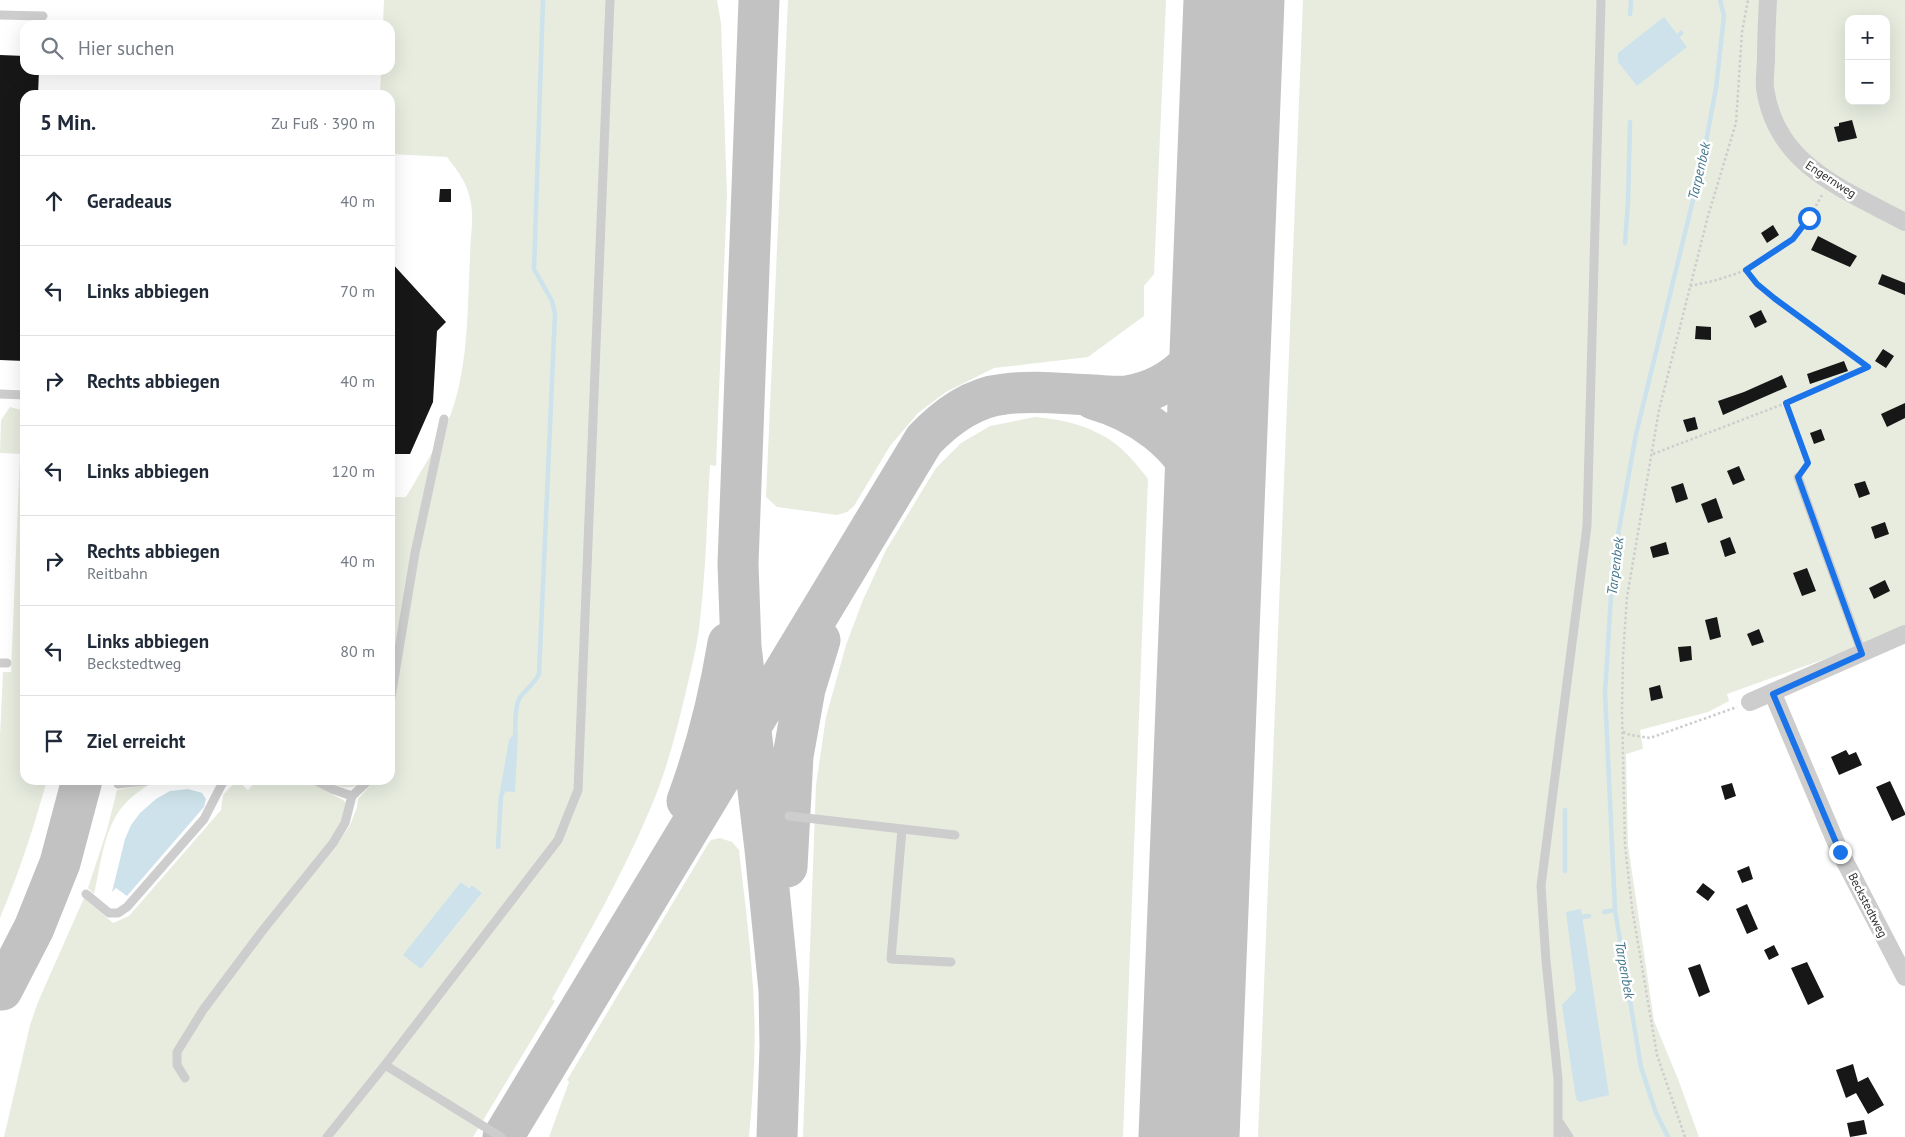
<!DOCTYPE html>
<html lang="de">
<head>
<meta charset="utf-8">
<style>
  :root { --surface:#fff; --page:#f6f6f7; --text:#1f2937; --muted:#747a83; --line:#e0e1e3 }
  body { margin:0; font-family:"PT Sans",sans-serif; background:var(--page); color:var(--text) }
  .controls { position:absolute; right:15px; top:15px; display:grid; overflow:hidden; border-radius:10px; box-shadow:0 5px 20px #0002 }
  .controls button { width:45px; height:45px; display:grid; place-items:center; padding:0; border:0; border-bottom:1px solid var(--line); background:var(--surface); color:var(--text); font:25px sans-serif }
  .stop { position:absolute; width:15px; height:15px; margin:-11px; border:4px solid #1a73e8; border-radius:50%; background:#fff }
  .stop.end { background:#1a73e8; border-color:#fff; box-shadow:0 1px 5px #0008 }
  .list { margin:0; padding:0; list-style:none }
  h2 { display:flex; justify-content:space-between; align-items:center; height:65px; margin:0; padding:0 20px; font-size:21px }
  h2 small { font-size:16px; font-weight:400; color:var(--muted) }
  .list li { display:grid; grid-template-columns:32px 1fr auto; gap:15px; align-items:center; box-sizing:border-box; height:90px; padding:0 20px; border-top:1px solid var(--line) }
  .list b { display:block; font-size:19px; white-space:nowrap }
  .list p { margin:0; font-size:16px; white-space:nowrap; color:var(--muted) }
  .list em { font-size:16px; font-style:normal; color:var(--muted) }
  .icon { flex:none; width:28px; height:28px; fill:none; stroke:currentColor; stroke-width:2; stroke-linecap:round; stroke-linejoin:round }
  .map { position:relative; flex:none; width:1905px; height:1137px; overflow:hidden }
  .search { position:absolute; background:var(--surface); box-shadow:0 5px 20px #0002; left:20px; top:20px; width:375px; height:55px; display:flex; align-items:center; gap:12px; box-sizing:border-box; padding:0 18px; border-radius:15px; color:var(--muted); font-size:19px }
  .panel { position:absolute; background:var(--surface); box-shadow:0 5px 20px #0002; left:20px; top:90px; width:375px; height:695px; border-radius:15px }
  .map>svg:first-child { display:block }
  .green { fill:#e7ecdf; fill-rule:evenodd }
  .water { fill:#cde2ea }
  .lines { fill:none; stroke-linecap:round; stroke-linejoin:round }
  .stream { stroke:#cde2ea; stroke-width:4.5 }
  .taxiway { stroke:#c2c2c2; stroke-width:41 }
  .runway { stroke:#c2c2c2; stroke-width:101 }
  .building { fill:#171717 }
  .path { stroke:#cdcdcd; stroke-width:2.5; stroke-dasharray:2.5 2.5; stroke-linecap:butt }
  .service { stroke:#cdcdcd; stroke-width:9 }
  .minor { stroke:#cdcdcd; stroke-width:18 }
  .route { stroke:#1a73e8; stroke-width:6 }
  .labels { text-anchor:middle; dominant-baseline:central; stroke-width:5; stroke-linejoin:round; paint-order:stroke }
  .street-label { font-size:12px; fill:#303030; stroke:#fff }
  .water-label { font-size:14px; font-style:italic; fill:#44778c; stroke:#fff }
</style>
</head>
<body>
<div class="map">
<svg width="1905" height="1137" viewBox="0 0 1905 1137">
  <rect width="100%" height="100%" fill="#fff"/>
  <path class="green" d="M384 0H717L721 23 727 195 716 466 710 465C707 517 706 569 700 620 698 643 692 665 687 687 677 730 666 774 648 814 621 878 586 938 552 999L555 1001 473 1137H4L30 1025 38 1002 84 898 113 923 129 916 221 810 223 795 237 780 248 790 257 780H305L343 800 346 803 342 822 330 842 266 932 335 847 350 825 357 807 358 799 375 780H390V728L419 553 447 424C469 372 467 313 470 257 470 240 474 220 471 204 468 183 459 173 447 157L390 154V95H380L381 70H390V25H383ZM461 882 469 888 472 885 482 893 421 969Z
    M788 0H1166L1154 274 1144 286V316L1088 357 994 368 946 392 918 413 890 446 854 506 847 512 837 515 777 507 766 497Z
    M1303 0H1762L1759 86 1778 111 1772 86 1776 0H1905V628L1867 644 1727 694 1729 701 1708 712 1640 730 1643 749 1626 754 1628 845 1654 1021 1678 1079 1699 1137H1258ZM1849 19H1886V101H1849Z
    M10 407 25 411V780H47C34 827 19 873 0 918V736L3 672H11L20 454 0 453 1 420Z
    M1035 417C1061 419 1091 426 1113 442 1127 452 1138 466 1148 479L1123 1137H803L816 785 826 717 846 645 863 600 886 550 936 468 961 443 990 426Z
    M433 451 390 682V497H406Z
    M323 780H364C352 793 336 786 323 780Z
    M150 784C137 792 124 802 116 816 103 838 100 868 94 894L88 888 107 830 117 790Z
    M720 838 732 842 739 850C745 902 752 955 754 1007 756 1050 753 1094 749 1137H549L569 1082 567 1080 708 844 711 840Z"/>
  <path class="water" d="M1664 17 1687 47 1637 86 1618 62V53Z
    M518 734 515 792 500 791 509 740 512 736Z
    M188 789 202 793 206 799 204 807 127 896 116 888 112 892 125 839 131 825 140 813 156 799 170 791Z
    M461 882 469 888 472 885 482 893 421 969 403 955Z
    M1581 909 1609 1095 1580 1102 1576 1099 1562 1005 1576 990 1566 912Z"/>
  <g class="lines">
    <path class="stream" d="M1630 14 1631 0
      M1678 36 1681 33
      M1625 243 1628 202 1630 122
      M515 735C516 724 514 709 519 699 525 690 534 684 539 674L555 314 552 301 534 269 543 0
      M498 847 501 796 503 791
      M1565 871V810
      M1604 912 1615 910
      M1582 917 1589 916
      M1668 1137 1656 1113 1641 1067 1615 910 1605 693 1613 563 1636 434 1702 163 1716 88 1724 16 1720 0"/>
    <path class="taxiway" d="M759 0 738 564 741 647 765 849 779 990 780 1047 777 1137
      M1093 399C1139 412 1182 442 1201 488 1207 502 1209 517 1213 532
      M687 801C706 750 719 697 728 643
      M787 867 793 756 805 689 820 640
      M2 990 34 928 60 863 82 780
      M503 1137 924 440C946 417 972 397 1005 394 1034 390 1064 394 1093 395 1104 396 1116 397 1127 396 1178 388 1212 348 1222 299"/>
    <path class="runway" d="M1189 1137 1234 0"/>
  </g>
  <path class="building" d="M0 55 25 56V70H39L38 95H25V361L0 360Z
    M1852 120 1857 138 1838 142 1834 127 1839 126V123Z
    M440 189H451V202H439Z
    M1773 225 1779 235 1767 243 1761 233Z
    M1818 236 1857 256 1850 267 1811 250Z
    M390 261 446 322 437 331 433 402 410 454H390Z
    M1882 274 1905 283V295L1878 284Z
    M1761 310 1767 322 1755 328 1749 316Z
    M1696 326 1711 327V340L1695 339Z
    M1883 349 1894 356 1886 368 1875 361Z
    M1844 361 1848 371 1810 384 1807 374Z
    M1782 375 1787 387 1723 415 1718 401 1744 392Z
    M1905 403V418L1887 427 1881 414Z
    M1695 417 1698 429 1687 432 1683 420Z
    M1821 429 1825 440 1814 444 1810 433Z
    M1739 466 1745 480 1733 485 1727 471Z
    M1865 481 1870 494 1859 498 1854 484Z
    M1683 483 1688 499 1676 503 1671 487Z
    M1716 498 1723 518 1708 523 1701 504Z
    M1885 522 1889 534 1875 539 1871 527Z
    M1730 537 1736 553 1725 557 1720 541Z
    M1666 542 1669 554 1653 558 1650 547Z
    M1807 568 1816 591 1802 596 1793 573Z
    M1885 580 1890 591 1874 599 1869 588Z
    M1717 617 1721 637 1710 640 1705 620Z
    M1759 629 1764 642 1752 646 1747 634Z
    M1691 646 1692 660 1680 662 1678 647Z
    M1660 685 1663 698 1651 701 1649 688Z
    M1846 750 1849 755 1856 752 1862 765 1839 775 1831 757Z
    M1890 781 1905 813V815L1892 821 1876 787Z
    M1732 783 1736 796 1725 800 1721 786Z
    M1749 866 1753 879 1742 883 1737 871Z
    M1703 883 1715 892 1708 901 1696 892Z
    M1747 904 1758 929 1747 934 1736 909Z
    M1774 945 1779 955 1769 960 1764 950Z
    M1807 962 1824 997 1808 1005 1791 968Z
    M1700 964 1710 992 1699 997 1688 968Z
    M1853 1064 1858 1082 1868 1077 1884 1105 1868 1114 1856 1093 1846 1098 1836 1070Z
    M1864 1120 1867 1134 1850 1137 1847 1123Z"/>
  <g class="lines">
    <path class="path" d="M1690 286 1717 280 1747 270 1793 239 1809 218 1822 195
      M1786 403 1809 463 1805 468
      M1653 454 1786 403 1869 367 1774 298 1757 284 1747 270
      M1623 732 1630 735 1650 738 1737 707
      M1685 1137 1657 1055 1632 908 1625 845 1622 712 1623 656 1627 597 1659 410 1708 216 1736 123 1742 32 1748 0"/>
    <path class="service" d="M0 15 43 16
      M0 394 25 395
      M1798 477 1862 653
      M0 663H7
      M390 703 415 553 444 419
      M314 780 332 789 352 796
      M118 784 155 780
      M789 816 955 835
      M902 829 891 959 951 962
      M86 894 109 913H118L127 907 204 819 224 780
      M385 1065 501 1137
      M185 1078 177 1065V1052L203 1010 263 930 333 843 345 823 352 796 369 780
      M1559 1122 1569 1137
      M327 1137 385 1065 558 840 578 790 610 0
      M1558 1137V1079L1546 961 1541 886 1587 526 1601 0"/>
    <path class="minor" d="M1768 0C1767 19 1766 38 1766 58 1766 67 1764 78 1765 88 1776 166 1844 189 1905 222
      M1773 694 1840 852 1905 977
      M1750 702 1905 634"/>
  </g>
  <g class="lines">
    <path class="route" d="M1809 218 1793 239 1746 270 1757 284 1774 298 1868 367 1786 403 1808 463 1798 477 1862 654 1773 694 1840 852"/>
  </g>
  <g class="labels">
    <g class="street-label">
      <text transform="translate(1831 179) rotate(33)">Engernweg</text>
      <text transform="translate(1868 905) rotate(63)">Beckstedtweg</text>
    </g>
    <g class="water-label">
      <text transform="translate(1699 171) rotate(-77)">Tarpenbek</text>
      <text transform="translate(1615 566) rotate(-83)">Tarpenbek</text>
      <text transform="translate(1625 970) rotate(80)">Tarpenbek</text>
    </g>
  </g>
</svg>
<div class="controls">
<button>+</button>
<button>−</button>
</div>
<div class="stop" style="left:1809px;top:218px"></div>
<div class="stop end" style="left:1840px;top:852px"></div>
<div class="search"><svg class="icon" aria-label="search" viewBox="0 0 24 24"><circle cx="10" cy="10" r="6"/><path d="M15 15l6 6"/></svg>Hier suchen</div>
<section class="panel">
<h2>5 Min.<small>Zu Fuß · 390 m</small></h2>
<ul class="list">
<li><svg class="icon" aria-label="ahead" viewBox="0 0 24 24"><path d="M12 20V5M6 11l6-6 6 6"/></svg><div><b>Geradeaus</b></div><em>40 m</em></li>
<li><svg class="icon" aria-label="left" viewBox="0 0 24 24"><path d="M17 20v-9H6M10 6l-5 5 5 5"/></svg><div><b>Links abbiegen</b></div><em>70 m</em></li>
<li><svg class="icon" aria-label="right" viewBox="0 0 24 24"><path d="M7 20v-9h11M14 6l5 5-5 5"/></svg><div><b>Rechts abbiegen</b></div><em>40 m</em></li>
<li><svg class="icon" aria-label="left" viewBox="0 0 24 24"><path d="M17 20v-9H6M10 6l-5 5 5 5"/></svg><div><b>Links abbiegen</b></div><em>120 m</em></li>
<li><svg class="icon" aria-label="right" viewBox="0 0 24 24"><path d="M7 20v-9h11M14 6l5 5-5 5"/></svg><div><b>Rechts abbiegen</b><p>Reitbahn</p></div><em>40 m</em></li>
<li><svg class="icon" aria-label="left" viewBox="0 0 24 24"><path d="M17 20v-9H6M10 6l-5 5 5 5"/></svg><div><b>Links abbiegen</b><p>Beckstedtweg</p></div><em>80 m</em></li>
<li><svg class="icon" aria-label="arrive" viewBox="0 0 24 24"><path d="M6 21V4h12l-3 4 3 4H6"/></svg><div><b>Ziel erreicht</b></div></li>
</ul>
</section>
</div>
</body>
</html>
